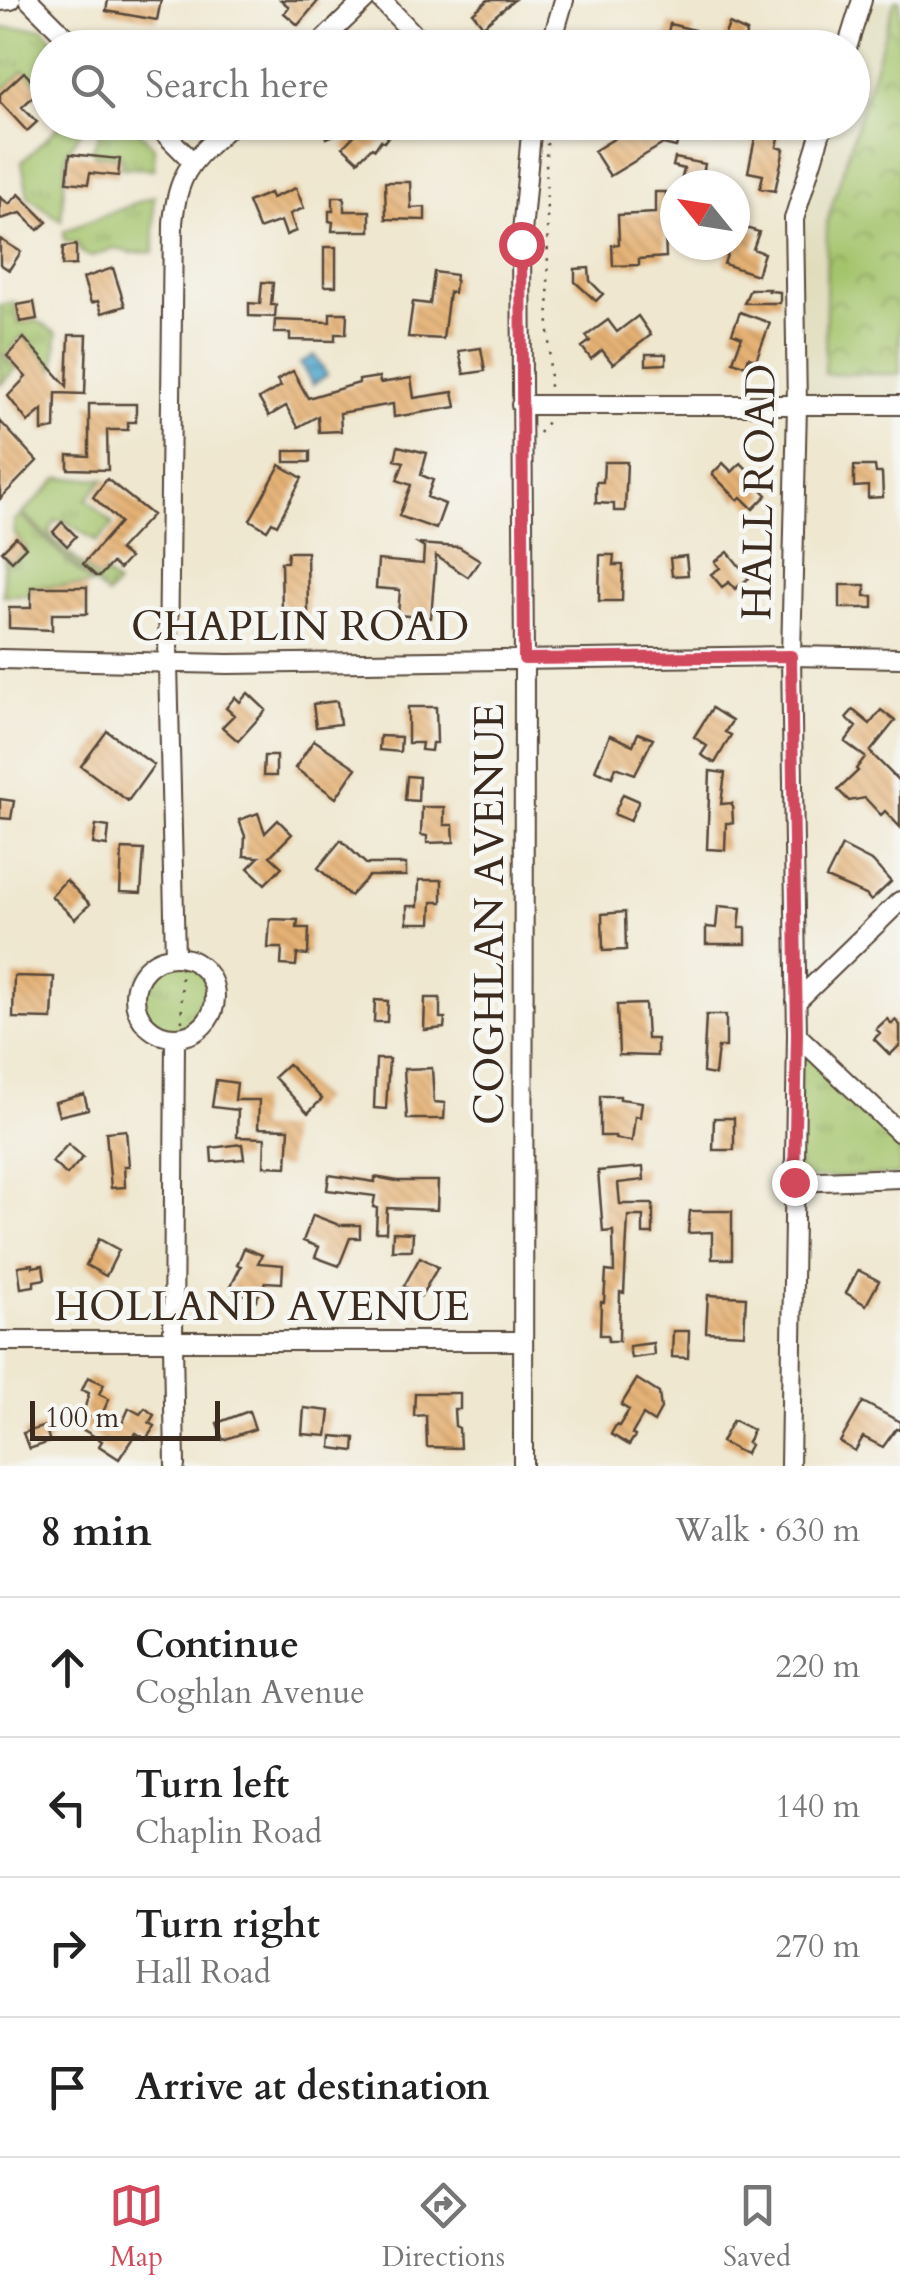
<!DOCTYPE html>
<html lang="en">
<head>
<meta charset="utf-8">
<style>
  :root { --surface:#fff; --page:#f2f2f2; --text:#222; --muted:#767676; --line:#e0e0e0; --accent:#d1495b }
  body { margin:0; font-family:Cardo,serif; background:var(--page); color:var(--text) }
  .compass { position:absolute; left:660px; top:170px; width:90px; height:90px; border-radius:50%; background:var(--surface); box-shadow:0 2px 8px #0004; rotate:300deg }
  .scale { position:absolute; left:30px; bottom:25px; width:190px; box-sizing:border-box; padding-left:10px; border:5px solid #3b2a1e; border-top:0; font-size:28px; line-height:35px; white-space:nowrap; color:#3b2a1e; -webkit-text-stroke:8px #f6f6f2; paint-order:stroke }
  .stop { position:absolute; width:30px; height:30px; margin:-22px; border:8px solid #d1495b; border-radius:50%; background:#fff }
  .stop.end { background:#d1495b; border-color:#fff; box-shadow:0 2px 10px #0008 }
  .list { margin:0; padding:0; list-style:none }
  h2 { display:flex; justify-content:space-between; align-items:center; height:130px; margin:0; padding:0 40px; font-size:42px }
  h2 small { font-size:32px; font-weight:400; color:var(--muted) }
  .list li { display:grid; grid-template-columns:65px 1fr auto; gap:30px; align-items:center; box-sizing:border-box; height:140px; padding:0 40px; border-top:2px solid var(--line) }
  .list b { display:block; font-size:38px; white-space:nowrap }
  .list p { margin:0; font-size:32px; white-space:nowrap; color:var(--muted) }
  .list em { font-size:32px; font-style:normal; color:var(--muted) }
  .icon { flex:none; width:55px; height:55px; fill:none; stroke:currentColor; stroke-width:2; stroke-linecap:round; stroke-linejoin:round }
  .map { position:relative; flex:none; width:900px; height:1466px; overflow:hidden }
  .search { position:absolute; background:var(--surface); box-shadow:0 2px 8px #0004; left:30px; right:30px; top:30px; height:110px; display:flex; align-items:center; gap:25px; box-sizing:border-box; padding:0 35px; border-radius:55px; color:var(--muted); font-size:38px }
  .sheet { height:690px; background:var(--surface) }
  nav { display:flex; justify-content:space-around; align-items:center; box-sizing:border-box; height:140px; border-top:2px solid var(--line); background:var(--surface); font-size:28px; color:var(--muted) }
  nav a { display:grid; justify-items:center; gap:5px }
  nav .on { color:var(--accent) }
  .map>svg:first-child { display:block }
  .built { fill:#e0dcbb }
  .grass { fill:url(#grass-tufts); stroke:#707745; stroke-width:2.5 }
  .park { fill:url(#park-crowns); stroke:#707745; stroke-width:2.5 }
  .water { fill:url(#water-rules); stroke:#466876; stroke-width:2.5 }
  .building { fill:url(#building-back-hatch) }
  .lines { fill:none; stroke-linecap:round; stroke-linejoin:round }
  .minor-casing { stroke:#564639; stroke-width:22 }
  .path { stroke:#564639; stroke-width:2.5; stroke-dasharray:2.5 8; stroke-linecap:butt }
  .minor { stroke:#fff; stroke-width:18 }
  .route { stroke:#d1495b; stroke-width:12 }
  .labels { text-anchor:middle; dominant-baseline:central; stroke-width:9; stroke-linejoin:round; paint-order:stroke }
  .street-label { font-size:42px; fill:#3b2a1e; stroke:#f6f6f2 }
</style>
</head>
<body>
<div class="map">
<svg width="900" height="1466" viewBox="0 0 900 1466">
  <defs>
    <pattern id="grass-tufts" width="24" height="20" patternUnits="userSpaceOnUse" patternTransform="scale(2.5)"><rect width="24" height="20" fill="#a4c46c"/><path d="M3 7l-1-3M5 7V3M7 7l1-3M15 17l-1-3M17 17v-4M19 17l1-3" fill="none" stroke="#879f58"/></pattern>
    <pattern id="park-crowns" width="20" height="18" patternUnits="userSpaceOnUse" patternTransform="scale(2.5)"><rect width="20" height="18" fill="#a4c46c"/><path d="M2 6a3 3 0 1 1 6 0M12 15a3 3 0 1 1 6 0" fill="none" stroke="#879f58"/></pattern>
    <pattern id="water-rules" width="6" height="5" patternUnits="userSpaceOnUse" patternTransform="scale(2.5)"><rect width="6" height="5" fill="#51a7cd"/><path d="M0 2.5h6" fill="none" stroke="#4488a6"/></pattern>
    <pattern id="building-back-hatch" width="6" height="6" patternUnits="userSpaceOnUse" patternTransform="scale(2.5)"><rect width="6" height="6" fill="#e5b174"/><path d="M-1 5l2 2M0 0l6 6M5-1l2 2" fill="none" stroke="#c59864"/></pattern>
  </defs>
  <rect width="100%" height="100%" fill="#f6f6f2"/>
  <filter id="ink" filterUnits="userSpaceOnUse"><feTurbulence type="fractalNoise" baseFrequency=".01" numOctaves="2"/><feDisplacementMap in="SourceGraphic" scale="20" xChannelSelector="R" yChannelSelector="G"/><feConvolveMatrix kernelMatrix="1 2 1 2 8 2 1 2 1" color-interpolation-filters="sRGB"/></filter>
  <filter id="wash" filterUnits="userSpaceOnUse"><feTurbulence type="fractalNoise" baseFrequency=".0048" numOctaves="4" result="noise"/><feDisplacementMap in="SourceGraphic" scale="40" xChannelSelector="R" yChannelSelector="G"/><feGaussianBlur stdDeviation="2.25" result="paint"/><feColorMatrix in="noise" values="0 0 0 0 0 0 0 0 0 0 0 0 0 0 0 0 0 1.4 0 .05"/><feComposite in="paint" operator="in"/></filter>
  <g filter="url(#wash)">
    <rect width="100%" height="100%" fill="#efe7cf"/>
    <path class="built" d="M867 0H900V400L801 402 799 219 829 123 852 122V47Z"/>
    <path class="grass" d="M0 28H43L61 47 48 48 47 94 24 70 3 90 0 89Z
      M63 122 87 123 67 151 61 221 28 196 22 162Z
      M98 123H131L154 147V169L121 168 122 157 94 154 92 149 103 126Z
      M154 196V252L131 253 114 248 91 257 81 252 77 243 64 241V231Z
      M15 302 19 324 38 321 57 334 55 370 23 335 4 356 16 369 0 385V305Z
      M59 478 104 479 87 499 113 524 97 542 65 521 56 520 49 531 53 538 98 580 105 574 117 585 107 596 23 513Z
      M21 515 92 585 31 586 30 595H3L4 556 12 563 27 548 14 533V521Z
      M135 997a40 40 0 1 1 80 0a40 40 0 1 1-80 0Z
      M801 1042 900 1136V1175L796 1179Z"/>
    <path class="park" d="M895 0H900V374H825L827 222Z"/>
    <path class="water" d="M314 355 327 375 313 385 300 364Z"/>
    <g id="blocks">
      <path class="building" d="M108 0H161L157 20 106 11Z
        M281 0H319L298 25 284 13 289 7Z
        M488 0H514L483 26 473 13Z
        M670 24 694 30 688 48H664Z
        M729 24 747 32 741 48H720Z
        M24 72 40 90 22 107 37 122 27 131 0 102V94Z
        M321 122H363L327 138Z
        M367 122H381L393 130 384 142 381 140 375 149 372 147 358 161 343 147Z
        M636 122H665L669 130 680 133 676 147 663 144 610 176 594 151 635 126Z
        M758 124 781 128 777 147 784 149 775 191 760 188 763 175 748 172Z
        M70 154 120 159 118 176 90 173 88 184 67 182Z
        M675 158 705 164 703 174 700 173 699 178 694 176 692 184 681 182 684 169 673 166Z
        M385 182H410L411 208 425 207V220L386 219Z
        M296 188 304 208 290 214 296 231 286 235 281 221 259 229 248 202 270 193 272 198Z
        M655 192H666V209H664L666 257 639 259V265L613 266 612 245 619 244 618 215 655 213Z
        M19 194 47 222 38 230 21 213 0 219V197L9 204Z
        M333 197H344V211H370V231H332L333 222 329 221V211H333Z
        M735 199 746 202 739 226 759 232 753 249 764 253 757 275 724 264 730 245H735Z
        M0 239 21 252 9 270 0 264Z
        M76 245V265L62 266 63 247Z
        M324 247H336V286H324Z
        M113 268 125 306 102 313 98 301 91 303 83 278Z
        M589 268 590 281 603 294 596 301 575 282V269Z
        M434 272 456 275 454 293 449 292 443 339 408 337 413 302 430 304Z
        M262 282 273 283 271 305H276L275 317 249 316V303L260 304Z
        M750 289H770L769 291 780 292V303H744Z
        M34 302 37 319 20 322 17 305Z
        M740 312 770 323 756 360 749 357 746 366 733 361 742 337 732 333Z
        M330 313H347L346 334H335V341L290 340V333H274L275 320 330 322Z
        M638 316 651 335 613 364 602 350 591 359 582 347 590 341 586 336 608 320 617 332Z
        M69 335H87L85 394 56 393 55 429 42 431V410L28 422 8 396 26 377 7 356 24 338 67 386Z
        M481 348 485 371 464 374 459 351Z
        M646 354H666V364L646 365Z
        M293 371 308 398 359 383V380L379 377 380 383 411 378 414 398 453 392 456 407 394 417 393 404 340 413 341 431 319 432 318 416 298 427 286 406 269 416 259 399 281 386 277 380Z
        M89 404H136V422H128V430H107L108 470 68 469V455L89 456Z
        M0 421 37 461 0 499Z
        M398 446 427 453 421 475 433 480 427 497 445 504 436 529 399 516 411 485 397 480 404 462 395 460Z
        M285 451H310V462H285Z
        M604 462H627L625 511H614V504L596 503V482H603Z
        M723 463 732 472 741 463 753 475 750 477 767 495 753 509 741 497 738 500 712 474Z
        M280 465 302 478 277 525 272 522 267 530 250 520Z
        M854 466H875L876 473H882L883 497 868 498V486L854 487Z
        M107 479 152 515 119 550 129 558 119 569 112 563 100 576H96L83 564 120 522 93 497Z
        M62 522 76 536 67 546 53 532Z
        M16 537 26 547 12 561 2 551Z
        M418 544 459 547 480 560 468 577 436 556 431 618 398 615 400 590 376 588 378 560 423 564 424 548Z
        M288 552H307L308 615H282L281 562H287Z
        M728 552 749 578 735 589 729 582 722 587 711 574 720 568 715 562Z
        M600 555H614L613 565H623L622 601H599Z
        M686 556 688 575 672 576 670 558Z
        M840 585H865V596H873V608H840Z
        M31 587H87V614H52V630L9 628V608H31Z
        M248 693 266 710 238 741 222 727 234 715 226 708 235 697 240 702Z
        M337 701 340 724 316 727 313 704Z
        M408 707H436L437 743H432L431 751 421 750 422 743H408Z
        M712 708 732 721 725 732 731 735 715 763 701 755 707 746 694 737Z
        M853 710 870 724 881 710 895 721 870 752 900 782V827L885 811 881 815 865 798 849 801 838 790 858 771 856 769 865 757 845 742 856 727 846 718Z
        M107 731 154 765 128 801 81 766Z
        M638 733 653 739 635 774 616 767 612 777 595 770 610 735 633 745Z
        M380 736 401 737 400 752 379 750Z
        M314 740 356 768 336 798 295 768Z
        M264 756H276V776H263Z
        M710 771 725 773 721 804 732 803 733 823H726L725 850 707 849Z
        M407 776 419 777 418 801 405 800Z
        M623 794 639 801 630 821 614 814Z
        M0 799 14 801 11 819 0 818Z
        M422 807H444V825H453L454 842 427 843V836L421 835Z
        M258 813 265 833 278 820 292 834 270 856 282 867 265 884 248 868 259 857 244 856 245 836 239 820Z
        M96 825 109 827 107 846 93 844Z
        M341 840 366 864H406V876H369L350 896 318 868Z
        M842 846 873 862 891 882 871 901 866 895 826 878Z
        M122 849 144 850 141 893 120 892Z
        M66 880 90 904 75 919 51 896Z
        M419 880H442V902H432L431 923H407V906H418Z
        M718 906 741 908 739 928H746V944H706V927L716 928Z
        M625 912 626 950 603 951 602 914Z
        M270 919 298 920 297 928H309L308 955 297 954 296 966 281 965 282 948H268Z
        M14 976 54 977 52 1019 13 1018Z
        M425 998H440V1018H445L444 1028 424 1030Z
        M375 1000 388 1001 387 1022H374Z
        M645 1004 647 1039H657V1056L619 1055 617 1005Z
        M706 1015H726V1047H718L715 1075 703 1073Z
        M887 1019 892 1024 895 1020 900 1025V1045L890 1055 874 1039 880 1033 876 1029Z
        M376 1059H389L386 1109 374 1108Z
        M288 1064 322 1099 308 1113 274 1077Z
        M432 1068 434 1102 445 1103 444 1119H407L404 1069Z
        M216 1080 237 1083 235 1100H259L258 1128 289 1129 287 1167 264 1166 265 1138 237 1137 238 1110 212 1107Z
        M84 1094 88 1109 59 1116 55 1102Z
        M600 1096H620V1099L642 1102 640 1117 635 1116 632 1141 615 1139V1136H600Z
        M714 1118H734V1150H713Z
        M126 1130 129 1166H124L125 1187 111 1188 106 1132Z
        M68 1144 83 1157 67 1175 52 1162Z
        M242 1144 244 1159 212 1162 211 1148Z
        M643 1167 644 1180 618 1183 620 1204H653V1234H643V1216H628L624 1293 620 1292 619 1341H608V1335H600L601 1302H604L606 1271 614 1272 613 1231 603 1232 598 1171Z
        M329 1175 375 1182V1177L397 1181H438L437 1210 387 1208 386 1232H376L377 1208 373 1207 375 1196 327 1190Z
        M690 1211H732V1259H712V1232L688 1233Z
        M313 1215 339 1225H360V1238H350L339 1266 315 1257 319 1247 303 1241Z
        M393 1232 413 1233 412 1250H392Z
        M99 1239 119 1250 106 1276 86 1265Z
        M244 1248 262 1255 258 1263 283 1265 282 1283 265 1282 256 1300 230 1288 241 1266 237 1265Z
        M420 1257 438 1267 421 1296 404 1286Z
        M33 1264V1267L43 1265 45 1279 34 1281V1286L21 1288 18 1266Z
        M858 1270 879 1281 866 1305 846 1293Z
        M708 1295 746 1297 744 1334 706 1332Z
        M673 1331H689L688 1358 672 1357Z
        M653 1343 654 1355 631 1358 629 1346Z
        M88 1377 104 1384 99 1394 109 1399 103 1412 122 1424 129 1408 140 1414 145 1408 154 1415 149 1423 155 1426 146 1439 136 1433 119 1459 99 1446 102 1441 82 1429 89 1417 83 1414 89 1393 82 1390Z
        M637 1379 659 1393 661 1409 654 1422 643 1415 632 1434 635 1436 629 1445 611 1434 616 1425 619 1426 629 1410 621 1405Z
        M415 1393H460V1409H454L455 1426 459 1428 460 1448 427 1447 426 1415 414 1416Z
        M863 1402 900 1422V1430L896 1429 883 1447 863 1437 855 1451 840 1442Z
        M304 1408 330 1411 327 1436 302 1434Z
        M249 1411 255 1429 223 1440 217 1423Z
        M733 1420 753 1430 747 1443 750 1445 745 1454 721 1442Z
        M45 1426 50 1442 29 1449 23 1433Z
        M332 1436 355 1438 354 1451 331 1448Z"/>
    </g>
  </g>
  <g filter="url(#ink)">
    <use href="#blocks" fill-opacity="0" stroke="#564639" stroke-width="2.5"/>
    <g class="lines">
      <defs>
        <path id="minor" d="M29 0 77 48
          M381 0 427 48
          M0 1 11 0
          M315 48 365 0
          M550 48 564 0
          M847 48 862 0
          M153 122 193 162
          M521 405H900
          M0 659 228 664 791 656 900 658
          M175 956 168 664 173 223C178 166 196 159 234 122
          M135 997a40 40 0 1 1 80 0a40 40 0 1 1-80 0Z
          M796 1002 900 901
          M797 1035 900 1133
          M794 1182 900 1178
          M0 1341H523
          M175 1466 173 1342 175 1037
          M523 1466 524 659 521 244 532 122
          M790 1466 797 1035 791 656 797 406 794 219 824 122"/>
      </defs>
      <use href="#minor" class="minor-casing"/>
      <path class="path" d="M549 122 546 156 550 391
        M539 433 549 419
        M181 967 182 1024"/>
      <use href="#minor" class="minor"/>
    </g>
  </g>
  <g class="lines" filter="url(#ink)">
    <path class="route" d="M521 244 524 659 791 656 797 1034 794 1182"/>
  </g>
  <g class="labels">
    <g class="street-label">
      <text transform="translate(759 492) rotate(-89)">HALL ROAD</text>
      <text x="300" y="626">CHAPLIN ROAD</text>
      <text transform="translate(489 914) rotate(-90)">COGHLAN AVENUE</text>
      <text x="262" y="1306">HOLLAND AVENUE</text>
    </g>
  </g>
</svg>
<svg class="compass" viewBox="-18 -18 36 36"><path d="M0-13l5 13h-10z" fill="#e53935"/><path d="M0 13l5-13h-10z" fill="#767676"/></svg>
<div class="scale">100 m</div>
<div class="stop" style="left:521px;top:244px"></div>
<div class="stop end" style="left:794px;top:1182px"></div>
<div class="search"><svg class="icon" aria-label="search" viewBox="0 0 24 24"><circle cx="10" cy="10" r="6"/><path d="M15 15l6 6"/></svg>Search here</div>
</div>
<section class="sheet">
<h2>8 min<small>Walk · 630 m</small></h2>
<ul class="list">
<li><svg class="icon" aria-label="ahead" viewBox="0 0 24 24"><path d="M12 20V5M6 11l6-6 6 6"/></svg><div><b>Continue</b><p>Coghlan Avenue</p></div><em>220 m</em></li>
<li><svg class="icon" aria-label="left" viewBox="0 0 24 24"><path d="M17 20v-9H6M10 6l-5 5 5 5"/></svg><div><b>Turn left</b><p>Chaplin Road</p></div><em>140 m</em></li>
<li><svg class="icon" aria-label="right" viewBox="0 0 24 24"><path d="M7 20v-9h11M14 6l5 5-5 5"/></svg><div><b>Turn right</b><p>Hall Road</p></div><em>270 m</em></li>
<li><svg class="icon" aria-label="arrive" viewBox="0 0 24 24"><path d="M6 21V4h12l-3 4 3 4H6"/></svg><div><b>Arrive at destination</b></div></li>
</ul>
</section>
<nav>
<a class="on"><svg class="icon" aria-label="map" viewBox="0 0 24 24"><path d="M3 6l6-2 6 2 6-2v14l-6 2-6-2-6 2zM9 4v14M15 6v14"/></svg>Map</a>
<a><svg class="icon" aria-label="directions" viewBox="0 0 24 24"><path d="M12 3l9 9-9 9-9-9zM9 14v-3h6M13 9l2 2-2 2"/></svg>Directions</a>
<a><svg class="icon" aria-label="saved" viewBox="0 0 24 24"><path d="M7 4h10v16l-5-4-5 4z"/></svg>Saved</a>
</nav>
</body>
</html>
